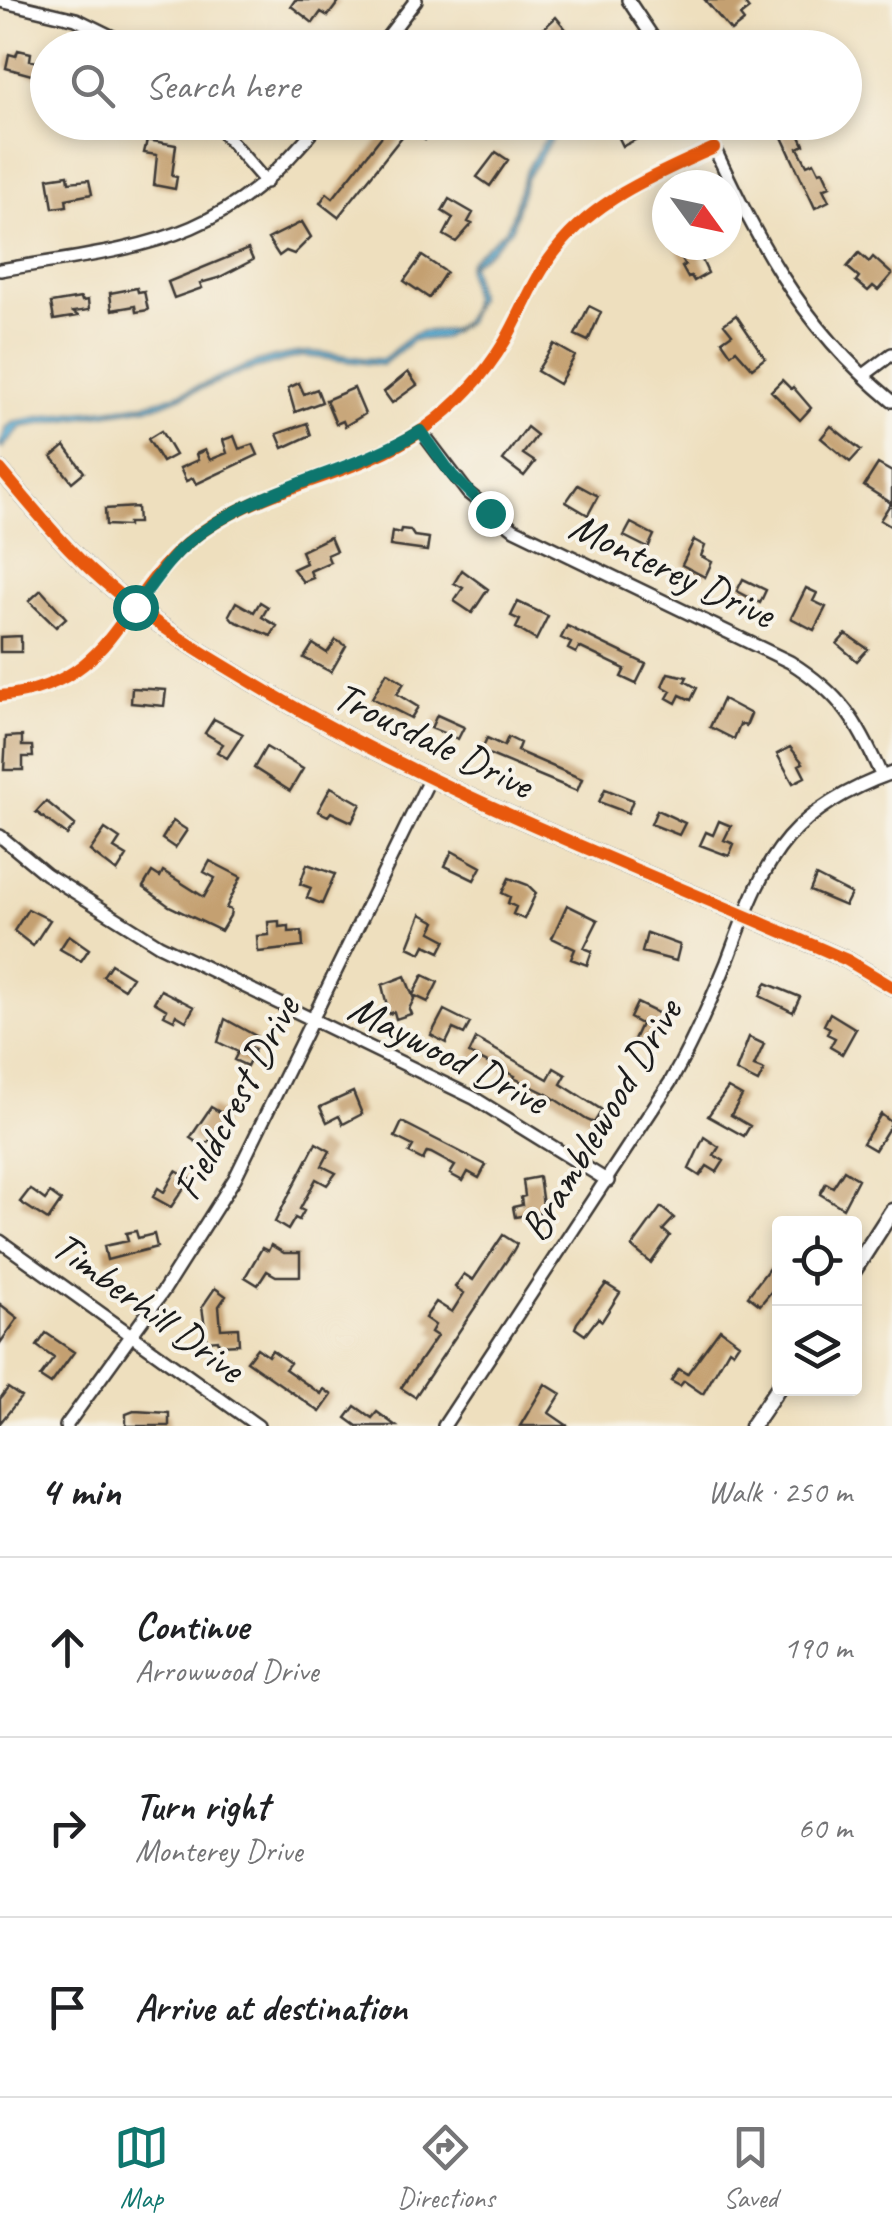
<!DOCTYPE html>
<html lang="en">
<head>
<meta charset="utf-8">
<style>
  :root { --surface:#fff; --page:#f6f6f6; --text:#202124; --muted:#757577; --line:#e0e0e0; --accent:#0f766e }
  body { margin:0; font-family:Caveat,sans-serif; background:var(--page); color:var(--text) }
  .controls { position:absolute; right:30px; bottom:30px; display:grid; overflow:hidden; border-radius:10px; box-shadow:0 5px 15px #0003 }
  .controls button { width:90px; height:90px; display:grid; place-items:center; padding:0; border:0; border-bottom:2px solid var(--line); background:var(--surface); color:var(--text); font:50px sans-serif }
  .compass { position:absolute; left:652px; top:170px; width:90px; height:90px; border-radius:50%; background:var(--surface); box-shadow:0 5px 15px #0003; rotate:123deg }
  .stop { position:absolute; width:30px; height:30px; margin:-22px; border:8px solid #0f766e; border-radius:50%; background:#fff }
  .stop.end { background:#0f766e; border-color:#fff; box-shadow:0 2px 10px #0008 }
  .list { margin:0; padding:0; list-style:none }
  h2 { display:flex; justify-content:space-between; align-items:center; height:130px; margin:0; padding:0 40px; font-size:42px }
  h2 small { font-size:32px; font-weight:400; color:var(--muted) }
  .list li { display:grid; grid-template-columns:65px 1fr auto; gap:30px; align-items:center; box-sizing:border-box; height:180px; padding:0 40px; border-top:2px solid var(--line) }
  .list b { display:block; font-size:38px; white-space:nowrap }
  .list p { margin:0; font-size:32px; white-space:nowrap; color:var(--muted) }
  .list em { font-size:32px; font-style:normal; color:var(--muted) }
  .icon { flex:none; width:55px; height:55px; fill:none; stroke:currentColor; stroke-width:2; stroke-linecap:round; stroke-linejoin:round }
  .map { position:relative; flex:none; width:892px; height:1426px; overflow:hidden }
  .search { position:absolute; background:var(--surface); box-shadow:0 5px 15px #0003; left:30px; right:30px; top:30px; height:110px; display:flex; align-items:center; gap:25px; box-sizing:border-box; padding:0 35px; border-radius:55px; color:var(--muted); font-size:38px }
  .sheet { height:670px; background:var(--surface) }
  nav { display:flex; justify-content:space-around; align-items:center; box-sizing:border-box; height:140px; border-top:2px solid var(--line); background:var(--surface); font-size:28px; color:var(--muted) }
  nav a { display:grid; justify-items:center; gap:5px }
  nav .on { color:var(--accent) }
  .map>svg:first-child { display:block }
  .water { fill:#5aaed6; stroke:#3b6579; stroke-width:2.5 }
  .building { fill:#c4a071 }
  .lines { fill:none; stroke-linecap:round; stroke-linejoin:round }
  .minor-casing { stroke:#3c3934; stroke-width:16 }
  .tertiary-casing { stroke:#3c3934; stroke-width:19 }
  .minor { stroke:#fff; stroke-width:11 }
  .tertiary { stroke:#fff; stroke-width:14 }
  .cycleway-casing { stroke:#f7f3e8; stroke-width:19 }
  .cycleway { stroke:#e8590c; stroke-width:12 }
  .route { stroke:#0f766e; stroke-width:12 }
  .labels { text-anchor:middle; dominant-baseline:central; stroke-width:8; stroke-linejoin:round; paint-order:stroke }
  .street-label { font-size:42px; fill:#1c1c1c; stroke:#f7f3e8 }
</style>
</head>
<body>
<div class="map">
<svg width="892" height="1426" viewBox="0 0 892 1426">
  <rect width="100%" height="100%" fill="#f7f3e8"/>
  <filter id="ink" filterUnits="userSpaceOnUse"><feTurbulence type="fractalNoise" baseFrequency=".01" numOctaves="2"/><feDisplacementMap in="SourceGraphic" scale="20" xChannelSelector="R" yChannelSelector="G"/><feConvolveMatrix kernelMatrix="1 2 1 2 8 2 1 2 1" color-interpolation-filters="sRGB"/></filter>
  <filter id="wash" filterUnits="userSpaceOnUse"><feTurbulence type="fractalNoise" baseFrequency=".0048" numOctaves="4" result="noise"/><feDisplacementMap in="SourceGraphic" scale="40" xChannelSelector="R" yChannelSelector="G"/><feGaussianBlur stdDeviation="2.25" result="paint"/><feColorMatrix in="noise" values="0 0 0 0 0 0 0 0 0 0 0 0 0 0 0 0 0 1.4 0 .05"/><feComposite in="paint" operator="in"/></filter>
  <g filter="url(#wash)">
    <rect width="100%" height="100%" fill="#eedfbe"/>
    <path class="water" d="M557 123H562L526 179 512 228 492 249 471 264 477 297 467 322 443 338 413 340 382 365 303 356 285 360 240 373 160 405 21 427 2 448 0 446 7 427 15 422C59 411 107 412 152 402 206 389 249 356 306 352 332 351 357 361 383 359 396 351 405 336 420 332 436 328 450 337 463 321 483 298 462 278 469 263 474 253 499 240 508 226 515 214 516 196 522 182 529 161 545 141 557 123Z"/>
    <g id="blocks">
      <path class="building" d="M295 0H340L328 16 321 12 313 23 291 6Z
        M705 0H742L749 9 740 16 744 21 731 31Z
        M556 17 577 43 572 48H555L548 40 551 38 543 29Z
        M18 50 31 53 30 60 48 66 46 79 6 68 9 54 16 56Z
        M393 122H423L433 130 425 140 409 128 338 217 320 203 327 193 333 198Z
        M619 122H632L639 138 623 146 613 126Z
        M775 122H801L805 131 799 134 804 145 798 148 807 165 814 162 819 172 823 171 830 186 823 189 829 201 815 208Z
        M147 140 176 145 172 176 177 177 175 189 154 185 157 155 144 153Z
        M496 152 508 160 490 186 477 177Z
        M68 175 69 182 89 180 92 194 66 199 67 206 53 208 48 178Z
        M449 199 473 213 468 222 472 224 456 242 444 235 453 218 442 211Z
        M302 222 311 237 294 254 286 251 279 256 268 239Z
        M674 245H695L708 273 694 281 691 276 688 278 682 267 685 265Z
        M248 249 253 260 218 278 200 283 202 288 174 298 168 282Z
        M859 253 869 262 873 257 892 274 878 290 873 286 868 291 856 281 859 277 847 267Z
        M422 256 446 272 429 298 404 281Z
        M137 288 138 292 144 291 148 310 136 312 135 306 112 310 110 293Z
        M81 298 82 301 88 300 89 310 73 312 78 316 54 320 51 303Z
        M589 306 601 312 588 341 575 335Z
        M736 315 765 358 752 368 736 350 731 354 722 341 732 334 724 324Z
        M554 344 575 356 559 384 537 371Z
        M408 372 417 385 392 403 384 392Z
        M782 380 791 389 793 387 811 408 800 420 771 391Z
        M299 383 304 394 317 389 322 402 295 412 288 388Z
        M354 388 365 414 345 426 343 421 336 424 326 400Z
        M307 423 311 435 283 448 277 434Z
        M831 426 861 450 850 462 821 438Z
        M527 427 537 435 523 454 535 462 524 476 503 460Z
        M161 431 175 455 162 462 148 439Z
        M234 436 239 449 253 444 258 455 196 484 193 478 186 481 180 468 198 460 196 454 205 450 210 460 227 453 223 440Z
        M65 446 84 472 72 482 52 457Z
        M878 464 892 472V527L880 520 891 503 864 486Z
        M578 485 598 496 588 515 566 502Z
        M137 507 138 523H128V526L106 525 105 509Z
        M631 523 654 535 648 548 624 536Z
        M401 529 410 530 414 536 429 538 427 551 390 546 392 531 400 533Z
        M330 537 336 551 327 555 330 562 310 571 313 578 303 582 293 569 306 563 301 551Z
        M694 540 705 546 701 556 712 562 705 577 682 565Z
        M462 570 488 589 472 613 454 601 463 588 454 583Z
        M743 579 766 590 760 603 737 591Z
        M806 588 817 593 813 601 826 607 814 630 791 618Z
        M41 590 66 618 56 627 29 601Z
        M236 602 254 612 260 602 268 607 262 617 277 626 271 636 234 621 229 615Z
        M518 602 548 616 536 640 516 628 520 620 511 616Z
        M567 626 646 664 636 684 621 677 625 669 579 647 576 653 568 649 571 643 561 638Z
        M846 634 868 649 857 661 837 644Z
        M21 636V652H0V637Z
        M336 640 346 646 331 672 304 658 313 644 327 653Z
        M387 672 404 683 397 694 418 707 411 718 372 698Z
        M668 673 687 677 685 681 697 688 691 700 680 695 676 703 667 698 671 691 662 686Z
        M132 688 166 690 164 706 131 703Z
        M723 699 751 714 746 726 740 724 734 739 710 727Z
        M437 715 464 727 458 739 431 728Z
        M214 719 243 734 227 758 217 752 223 744 205 733Z
        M22 736V746H32L33 757H23V770H4L6 737Z
        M508 737 520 743 517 751 582 779 577 791 481 751 487 738 504 746Z
        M266 747 303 769 290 791 254 768Z
        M790 747 803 763 799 765 805 777 793 783 777 754Z
        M331 787 361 804 352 822 331 812 328 816 318 811Z
        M605 789 633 800 628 813 599 802Z
        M46 801 75 825 67 835 36 812Z
        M657 810 685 823 679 835 651 824Z
        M173 821 187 830 175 848 162 839Z
        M719 821 731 826 724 840 734 844 729 856 700 845 706 832 713 835Z
        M105 829 120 839 114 848 127 856 117 872 90 851Z
        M452 851 481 867 474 880 445 866Z
        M210 861 241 877 226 908 231 910 230 916 221 931 169 906 143 887 152 872 160 877 163 871 204 897 215 878 204 872Z
        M307 864 335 874 322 904 307 898 311 888 300 884Z
        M816 876 851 894 845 906 810 891Z
        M509 878 528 885 536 893 524 919 513 914 516 907 508 903 510 897 502 893Z
        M567 905 598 920 584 948 592 951 587 965 571 959 575 949 552 938Z
        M28 909 50 920 33 946 14 931Z
        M421 914 436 922 431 932 446 940 440 952 425 945 421 953 408 947Z
        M279 921V927L289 926V932L302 931 303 947 258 952 257 936 269 935 268 922Z
        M647 933 680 945 676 961 642 952Z
        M69 935 89 949 81 961 60 949Z
        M111 964 132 977 124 989 103 976Z
        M423 975 438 982 428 1002 413 995Z
        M405 976 414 999 409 1009 411 1014 396 1019 394 1012 389 1014 382 985Z
        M766 983 800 997 793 1012 760 996Z
        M161 990 194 1007 186 1021 176 1015 174 1020 164 1015 167 1010 154 1002Z
        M637 1003 664 1016 645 1050 632 1044 641 1024 630 1018Z
        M444 1010 470 1023 464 1034 453 1029 446 1043 431 1035Z
        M830 1013 856 1029 842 1054 830 1047 835 1038 827 1034 830 1028 824 1025Z
        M225 1019 256 1036 250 1047 255 1049 247 1066 234 1060 238 1052 218 1042Z
        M749 1037 764 1044 754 1066 764 1070 758 1082 736 1071Z
        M476 1039 548 1079 554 1068 566 1075 561 1084 602 1110 594 1123 587 1120 547 1094 514 1078 515 1076 469 1054Z
        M728 1088 742 1096 731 1115 750 1126 744 1136 708 1116Z
        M353 1092 362 1114 343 1124 339 1116 327 1122 320 1107Z
        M211 1107 225 1115 222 1120 225 1122 204 1147 190 1138Z
        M881 1114 892 1123 875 1150 863 1143Z
        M402 1122 486 1165 479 1178 468 1172 463 1181 450 1174 455 1166 431 1153 427 1152 423 1160 409 1153 413 1146 395 1137Z
        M704 1137 719 1147 714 1155 724 1161 717 1172 707 1166 700 1176 689 1169Z
        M316 1143 330 1151 322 1166 336 1173 327 1185 316 1179 300 1209 304 1211 299 1220 295 1218 288 1230 275 1222Z
        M844 1170 858 1179 843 1208 820 1194 826 1183 833 1187Z
        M176 1171 190 1179 171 1207 153 1197 158 1188 164 1192Z
        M539 1177 544 1212 515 1217 513 1207 522 1205 521 1197 525 1196 523 1180Z
        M30 1189 45 1200 50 1193 61 1201 48 1220 20 1202Z
        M661 1207 674 1218 663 1230 670 1236 651 1263 632 1247Z
        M136 1231 138 1238 154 1234 157 1247 107 1260 104 1246 128 1241 126 1233Z
        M503 1235 517 1244 513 1251 415 1397 401 1388 437 1336 431 1332 435 1325 425 1318 436 1302 452 1312 464 1293 455 1287 464 1274 473 1280Z
        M271 1245 284 1253H300V1276H276L267 1271 258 1285 245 1277 262 1248 268 1251Z
        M770 1267 780 1275V1281L760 1305 748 1296Z
        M606 1284 620 1293 602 1321 598 1318 585 1335 575 1328 577 1323Z
        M215 1288 226 1296 219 1306 221 1329 238 1328 239 1344 219 1345 218 1340 207 1341 202 1307Z
        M0 1304 18 1318 0 1343Z
        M720 1329 739 1343 733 1352 729 1349 703 1394 684 1381 680 1386 671 1381 679 1369 687 1374Z
        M46 1333 74 1352 51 1384 40 1377 54 1358 37 1346Z
        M257 1348 268 1356 272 1350 290 1363 285 1369 321 1394 324 1389 332 1395 320 1412 247 1361Z
        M545 1384 561 1394 549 1413 568 1426H520Z
        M8 1388 21 1397 0 1423V1399Z
        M355 1406 372 1418 377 1412 396 1426H357L346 1418Z
        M134 1411 169 1413V1426H126V1414Z"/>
    </g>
  </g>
  <g filter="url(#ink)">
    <use href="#blocks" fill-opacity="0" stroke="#3c3934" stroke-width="2.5"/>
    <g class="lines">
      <defs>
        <path id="minor" d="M628 0 660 48
          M0 1 76 19 135 48
          M379 48 416 0
          M214 122 266 182
          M702 122C754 233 795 321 892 401
          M0 270C143 246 223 245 320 122
          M864 375 892 354
          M421 431 468 493 514 529 790 662C841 694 858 722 882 777
          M0 696C113 685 117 604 186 544 254 485 351 481 424 429 456 406 484 376 505 341 523 310 534 277 557 249 597 198 657 174 714 148
          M0 836 46 874 159 945 474 1098 608 1181
          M0 1241 258 1426
          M66 1426 164 1290 235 1178 429 780
          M444 1426 671 1081C693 1042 710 1003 727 962 743 920 758 873 788 838 816 806 853 787 892 773"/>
        <path id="tertiary" d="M0 469C33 508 64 547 102 580 150 622 204 654 258 686 445 798 649 872 847 960L892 987
          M854 1270 892 1211
          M752 1426 780 1385"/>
      </defs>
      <use href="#minor" class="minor-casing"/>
      <use href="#tertiary" class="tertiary-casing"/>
      <use href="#minor" class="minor"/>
      <use href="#tertiary" class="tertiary"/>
      <defs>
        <path id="cycleway" d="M0 469C33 508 64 547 102 580 150 622 204 654 258 686 445 798 649 872 847 960L892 987
          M0 696C113 685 117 604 186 544 254 485 351 481 424 429 456 406 484 376 505 341 523 310 534 277 557 249 597 198 657 174 714 148"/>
      </defs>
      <use href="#cycleway" class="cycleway-casing"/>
      <use href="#cycleway" class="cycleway"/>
    </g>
  </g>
  <g class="lines" filter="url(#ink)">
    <path class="route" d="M135 607C152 585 168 559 190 541 256 487 348 475 421 431L452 475 490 513"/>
  </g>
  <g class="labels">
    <g class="street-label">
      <text transform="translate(672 570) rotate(25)">Monterey Drive</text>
      <text transform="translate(433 740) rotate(26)">Trousdale Drive</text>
      <text transform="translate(448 1054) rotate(27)">Maywood Drive</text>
      <text transform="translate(236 1098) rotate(-62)">Fieldcrest Drive</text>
      <text transform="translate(601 1120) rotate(-59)">Bramblewood Drive</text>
      <text transform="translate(148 1307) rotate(36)">Timberhill Drive</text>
    </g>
  </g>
</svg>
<div class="controls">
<button><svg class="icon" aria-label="locate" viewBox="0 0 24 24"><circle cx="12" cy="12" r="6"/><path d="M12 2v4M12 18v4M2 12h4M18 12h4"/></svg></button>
<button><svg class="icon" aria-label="layers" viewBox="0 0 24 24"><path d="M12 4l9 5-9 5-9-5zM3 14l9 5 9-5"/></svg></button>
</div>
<svg class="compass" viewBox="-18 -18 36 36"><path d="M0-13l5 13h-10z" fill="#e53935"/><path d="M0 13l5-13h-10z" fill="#757577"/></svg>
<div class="stop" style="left:135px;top:607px"></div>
<div class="stop end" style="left:490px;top:513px"></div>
<div class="search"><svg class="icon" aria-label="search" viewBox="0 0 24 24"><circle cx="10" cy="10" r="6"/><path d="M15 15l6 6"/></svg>Search here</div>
</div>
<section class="sheet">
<h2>4 min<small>Walk · 250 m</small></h2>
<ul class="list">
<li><svg class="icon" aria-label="ahead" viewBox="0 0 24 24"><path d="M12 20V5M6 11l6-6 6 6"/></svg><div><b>Continue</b><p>Arrowwood Drive</p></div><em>190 m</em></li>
<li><svg class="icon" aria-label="right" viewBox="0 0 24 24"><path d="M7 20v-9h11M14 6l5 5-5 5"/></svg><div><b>Turn right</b><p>Monterey Drive</p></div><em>60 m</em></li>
<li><svg class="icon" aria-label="arrive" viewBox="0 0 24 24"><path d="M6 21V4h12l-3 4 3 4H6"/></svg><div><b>Arrive at destination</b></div></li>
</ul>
</section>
<nav>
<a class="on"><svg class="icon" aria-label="map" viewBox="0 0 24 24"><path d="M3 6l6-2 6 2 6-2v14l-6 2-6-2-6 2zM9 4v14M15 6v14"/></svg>Map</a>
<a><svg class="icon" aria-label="directions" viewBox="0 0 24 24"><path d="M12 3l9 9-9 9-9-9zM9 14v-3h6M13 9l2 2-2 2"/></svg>Directions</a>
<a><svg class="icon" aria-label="saved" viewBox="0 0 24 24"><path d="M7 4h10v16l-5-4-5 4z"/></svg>Saved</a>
</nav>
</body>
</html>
